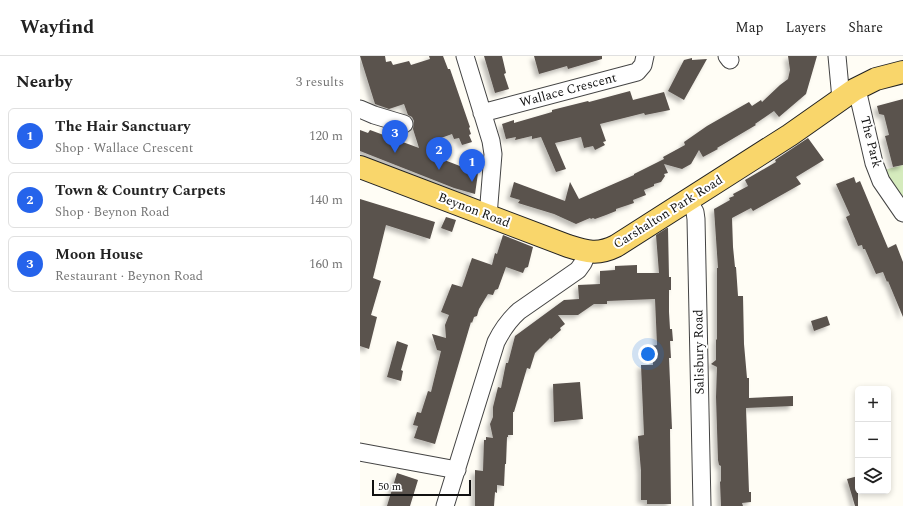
<!DOCTYPE html>
<html lang="en">
<head>
<meta charset="utf-8">
<style>
  :root { --surface:#fff; --page:#f2f2f2; --text:#222; --muted:#767676; --line:#e0e0e0; --accent:#2563eb }
  body { margin:0; font-family:Spectral,serif; background:var(--page); color:var(--text) }
  .controls { position:absolute; right:12px; bottom:12px; display:grid; overflow:hidden; border-radius:6px; box-shadow:0 2px 6px #0003 }
  .controls button { width:36px; height:36px; display:grid; place-items:center; padding:0; border:0; border-bottom:1px solid var(--line); background:var(--surface); color:var(--text); font:20px sans-serif }
  .scale { position:absolute; left:12px; bottom:10px; width:99px; box-sizing:border-box; padding-left:4px; border:2px solid #111; border-top:0; font-size:11px; line-height:14px; white-space:nowrap; color:#111; -webkit-text-stroke:3px #fff; paint-order:stroke }
  .you { position:absolute; left:288px; top:298px; width:14px; height:14px; margin:-10px; border:3px solid #fff; border-radius:50%; background:#1a73e8; box-shadow:0 0 0 6px #1a73e833 }
  .badge { display:grid; place-items:center; width:26px; height:26px; border-radius:50%; background:var(--accent); color:#fff; font-size:13px; font-weight:700 }
  .pin { position:absolute; translate:-50% -33px; filter:drop-shadow(0 1px 2px #0008) }
  .pin::after { content:''; position:absolute; top:21px; width:14px; height:12px; background:inherit; clip-path:polygon(0 0,100% 0,50% 100%) }
  .list { margin:0; padding:0; list-style:none }
  h2 { display:flex; justify-content:space-between; align-items:center; height:52px; margin:0; padding:0 16px; font-size:17px }
  h2 small { font-size:13px; font-weight:400; color:var(--muted) }
  .list li { display:grid; grid-template-columns:26px 1fr auto; gap:12px; align-items:center; box-sizing:border-box; height:56px; margin:0 8px 8px; padding:0 8px; border:1px solid var(--line); border-radius:6px }
  .list b { display:block; font-size:15px; white-space:nowrap }
  .list p { margin:0; font-size:13px; white-space:nowrap; color:var(--muted) }
  .list em { font-size:13px; font-style:normal; color:var(--muted) }
  .icon { flex:none; width:22px; height:22px; fill:none; stroke:currentColor; stroke-width:2; stroke-linecap:round; stroke-linejoin:round }
  .map { position:relative; flex:none; width:543px; height:450px; overflow:hidden }
  header { display:flex; align-items:center; gap:24px; box-sizing:border-box; height:56px; padding:0 20px; background:var(--surface); border-bottom:1px solid var(--line) }
  header strong { font-size:19px }
  nav { display:flex; gap:22px; margin-inline-start:auto; font-size:14px }
  main { display:flex }
  aside { flex:1; background:var(--surface) }
  .map>svg:first-child { display:block }
  .green { fill:#d5ebbd }
  .building { fill:#5a524d; filter:url(#shadow) }
  .lines { fill:none; stroke-linecap:round; stroke-linejoin:round }
  .minor-casing { stroke:#444; stroke-width:19 }
  .major-casing { stroke:#222; stroke-width:24 }
  .minor { stroke:#fff; stroke-width:17 }
  .major { stroke:#f9d66b; stroke-width:22 }
  .labels { text-anchor:middle; dominant-baseline:central; stroke-width:4; stroke-linejoin:round; paint-order:stroke }
  .street-label { font-size:13px; fill:#111; stroke:#fff }
</style>
</head>
<body>
<header>
<strong>Wayfind</strong>
<nav><a>Map</a><a>Layers</a><a>Share</a></nav>
</header>
<main>
<aside>
<h2>Nearby<small>3 results</small></h2>
<ul class="list">
<li><span class="badge">1</span><div><b>The Hair Sanctuary</b><p>Shop · Wallace Crescent</p></div><em>120 m</em></li>
<li><span class="badge">2</span><div><b>Town &amp; Country Carpets</b><p>Shop · Beynon Road</p></div><em>140 m</em></li>
<li><span class="badge">3</span><div><b>Moon House</b><p>Restaurant · Beynon Road</p></div><em>160 m</em></li>
</ul>
</aside>
<div class="map">
<svg width="543" height="450" viewBox="0 0 543 450">
  <defs>
    <filter id="shadow"><feDropShadow dx="-3.5" dy="3.5" stdDeviation="2" flood-color="#0004"/></filter>
  </defs>
  <rect width="100%" height="100%" fill="#fffdf5"/>
  <path class="green" d="M543 109V154L520 115Z"/>
  <path class="building" d="M0 0H25L26 6 31 5 33 9 49 5 51 9 70 3 69 0H83L88 13H90L110 71 109 72 111 78 109 79 112 86 102 89 99 82 94 83 92 78 70 86 74 100 118 117 115 138 94 132 0 95V74L8 77 10 74 59 92 53 73 54 65 52 61 48 59 44 48 29 53 15 48Z
    M124 0H142L146 17 144 18 149 33 135 37Z
    M174 0H242V3L208 13 207 10 179 18Z
    M428 0H457L446 38 419 61 414 55 395 68 396 69 357 92 358 93 343 101 339 94 331 108 322 113 304 108 308 117 304 118 305 120 301 126 294 128V130L284 134 286 139 273 144 274 147 256 153V155L246 159 235 163 233 162 231 163 230 162 216 168 194 158 158 147 160 144 150 141 154 126 205 145 210 126 219 143 274 119V118L304 103 303 101 325 89 324 86 347 70 389 46 392 50 401 44 402 46 420 29 428 23 430 14Z
    M332 2V4L347 3 324 44 308 35 324 4Z
    M270 35 273 44 304 36 310 54 285 59 284 57 240 68 246 85 243 86 245 89 235 94 233 90 224 92 221 81 195 87 206 113 196 116 181 81 172 83V80L155 84 156 81 146 83 142 68 154 64V67L192 56V54L228 45 229 46Z
    M543 43V109L533 111 525 80 529 79 524 59 519 58 517 50Z
    M448 82 464 104 436 121 441 128 393 155 391 152 372 162 373 191 375 211H376L378 240H383L384 288 387 322H389V342L433 340V350L386 352 389 436H391V446L382 447 383 450H361L360 426 361 425V410L359 409 358 404 356 341 357 311 351 308 356 304V284L357 283V212H358L354 153 370 144 369 142 374 140 373 138 388 130 385 124 416 106 415 104Z
    M494 121 496 127 500 125 528 192 536 188 543 206V261L528 225 527 226 523 216 516 218 505 193H503L502 189 498 190 486 161 490 159 476 128Z
    M0 143 75 166 70 183 26 169 13 222 21 225 11 259 17 261 9 293 0 290Z
    M86 161 96 164 92 176 81 172Z
    M307 172H308L309 221H311V234H309V256L310 273H312L313 285H310L311 302H309L312 373H310L311 448H287V444H281V415L278 380 284 379 281 309H293L292 290 297 289 295 243 247 245V248H234L218 259H198L205 268 200 272 201 274 191 283 190 282 175 297 170 313 167 312 154 356H153V379H148V381H147L146 408H145L144 430 137 429V437L135 436 134 450H115V414L123 415 124 384H126V381L133 382 130 368 133 361V351L138 331 141 332 146 307H148L155 280 204 244 219 243 218 229 240 228V215L255 214V210L277 209V217H299L296 179Z
    M143 179 173 191 168 211 165 212 163 217 146 211 138 233 135 234 133 239 128 238 119 253 117 260 114 261 112 267 111 266 75 388 54 382 58 370 53 369 57 356 61 357 68 335 71 336 81 295 77 294 72 278 86 282 85 269 89 259 81 256 92 228 102 231 112 202 132 209 135 197 137 198Z
    M467 260 470 269 454 275 451 265Z
    M37 285 48 289 41 314 43 315 41 325 27 321Z
    M220 326 223 363 194 366 193 328Z
    M37 417 58 424 50 450H27Z
    M498 420V450H495L487 423Z"/>
  <g class="lines">
    <defs>
      <path id="minor" d="M105 0 131 85 133 98 128 160
        M367 0 370 4
        M477 0 481 43
        M494 34 499 42 514 107 521 125 543 157
        M0 53 14 59 44 68
        M122 57 277 16 283 9 285 0
        M328 144 335 156 336 163 342 450
        M0 396 97 414
        M85 450 136 286C142 274 149 264 159 255L218 214 223 207 228 196"/>
      <path id="major" d="M0 111 208 190C227 196 238 199 256 190L430 79 494 34 516 23 543 16"/>
    </defs>
    <use href="#minor" class="minor-casing"/>
    <use href="#major" class="major-casing"/>
    <use href="#minor" class="minor"/>
    <use href="#major" class="major"/>
  </g>
  <g class="labels">
    <g class="street-label">
      <text transform="translate(208 34) rotate(-15)">Wallace Crescent</text>
      <text transform="translate(511 86) rotate(76)">The Park</text>
      <text transform="translate(114 154) rotate(21)">Beynon Road</text>
      <text transform="translate(308 156) rotate(-32)">Carshalton Park Road</text>
      <text transform="translate(339 296) rotate(-91)">Salisbury Road</text>
    </g>
  </g>
</svg>
<div class="controls">
<button>+</button>
<button>−</button>
<button><svg class="icon" aria-label="layers" viewBox="0 0 24 24"><path d="M12 4l9 5-9 5-9-5zM3 14l9 5 9-5"/></svg></button>
</div>
<div class="scale">50 m</div>
<div class="you"></div>
<div class="pin badge" style="left:112px;top:126px">1</div>
<div class="pin badge" style="left:79px;top:114px">2</div>
<div class="pin badge" style="left:35px;top:97px">3</div>
</div>
</main>
</body>
</html>
